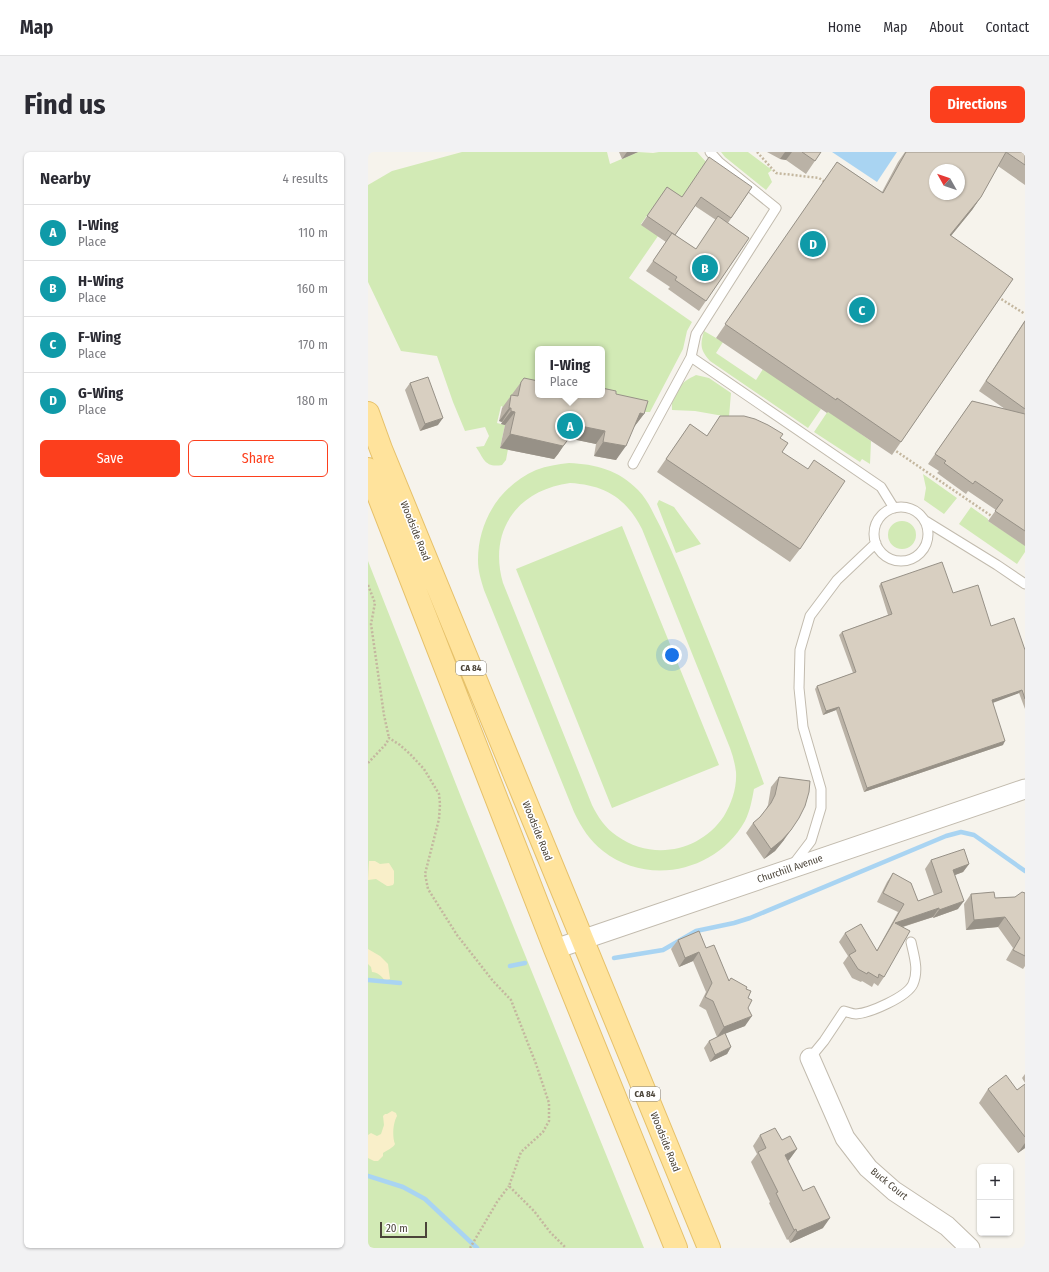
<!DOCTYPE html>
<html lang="en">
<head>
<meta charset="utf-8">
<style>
  :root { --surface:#fff; --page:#f2f2f3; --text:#2b2b33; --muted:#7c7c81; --line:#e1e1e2; --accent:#fc3f1d }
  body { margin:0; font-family:"Fira Sans Condensed",sans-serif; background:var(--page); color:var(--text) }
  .controls { position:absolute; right:12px; bottom:12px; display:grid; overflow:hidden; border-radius:6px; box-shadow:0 1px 3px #0004 }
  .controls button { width:36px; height:36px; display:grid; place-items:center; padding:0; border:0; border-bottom:1px solid var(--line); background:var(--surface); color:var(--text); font:20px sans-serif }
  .compass { position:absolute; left:561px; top:12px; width:36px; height:36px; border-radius:50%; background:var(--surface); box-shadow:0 1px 3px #0004; rotate:310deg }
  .scale { position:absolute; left:12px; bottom:10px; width:47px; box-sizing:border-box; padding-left:4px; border:2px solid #4b4439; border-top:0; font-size:11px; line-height:14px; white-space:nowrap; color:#4b4439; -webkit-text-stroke:3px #fff; paint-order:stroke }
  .you { position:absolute; left:304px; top:503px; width:14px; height:14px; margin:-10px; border:3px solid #fff; border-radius:50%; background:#1a73e8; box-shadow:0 0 0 6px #1a73e833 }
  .badge { display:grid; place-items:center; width:26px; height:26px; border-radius:50%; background:var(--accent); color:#fff; font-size:13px; font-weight:700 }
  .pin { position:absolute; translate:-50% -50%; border:2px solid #fff; box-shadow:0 1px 4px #0006 }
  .popup { position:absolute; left:167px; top:194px; width:70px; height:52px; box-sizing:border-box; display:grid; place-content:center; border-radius:6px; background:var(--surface); filter:drop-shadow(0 1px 3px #0005); font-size:13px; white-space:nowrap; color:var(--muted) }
  .popup b { font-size:15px; color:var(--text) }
  .popup::after { content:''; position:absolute; left:50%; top:100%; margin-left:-8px; border:8px solid transparent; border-top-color:var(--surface) }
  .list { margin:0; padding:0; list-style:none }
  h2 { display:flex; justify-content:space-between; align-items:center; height:52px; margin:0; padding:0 16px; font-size:17px }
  h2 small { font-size:13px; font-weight:400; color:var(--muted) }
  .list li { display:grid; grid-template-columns:26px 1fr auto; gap:12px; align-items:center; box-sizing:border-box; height:56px; padding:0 16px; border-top:1px solid var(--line) }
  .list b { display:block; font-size:15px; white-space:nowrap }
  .list p { margin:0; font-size:13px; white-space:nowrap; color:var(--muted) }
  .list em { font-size:13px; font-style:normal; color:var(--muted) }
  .actions { display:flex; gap:8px; padding:12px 16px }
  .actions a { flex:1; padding:9px 0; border:1px solid var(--accent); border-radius:6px; text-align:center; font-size:14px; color:var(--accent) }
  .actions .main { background:var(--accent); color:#fff }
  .map { position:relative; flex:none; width:657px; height:1096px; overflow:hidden; border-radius:6px }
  header { display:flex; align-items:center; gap:24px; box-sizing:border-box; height:56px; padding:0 20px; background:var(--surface); border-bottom:1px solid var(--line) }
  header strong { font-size:19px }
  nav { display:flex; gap:22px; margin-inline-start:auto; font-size:14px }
  .intro { display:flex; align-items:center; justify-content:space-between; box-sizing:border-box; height:96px; padding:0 24px }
  h1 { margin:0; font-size:28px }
  .button { padding:10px 18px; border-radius:6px; background:var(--accent); color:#fff; font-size:14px; font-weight:700 }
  main { display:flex; gap:24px; padding:0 24px }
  aside { flex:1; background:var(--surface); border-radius:6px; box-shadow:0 1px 3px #0004 }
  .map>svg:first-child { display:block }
  .green { fill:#d2eab5; fill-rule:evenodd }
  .sand { fill:#f9efc9 }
  .water { fill:#a9d4f2 }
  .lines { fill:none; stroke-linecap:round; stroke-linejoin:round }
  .stream { stroke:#a9d4f2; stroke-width:4.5 }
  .service-casing { stroke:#c2bbae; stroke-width:11 }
  .minor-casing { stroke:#c2bbae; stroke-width:21 }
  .primary-casing { stroke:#e6c16a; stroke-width:24 }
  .path { stroke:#c4b79f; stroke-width:2.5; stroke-dasharray:2 2; stroke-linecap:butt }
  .service { stroke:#fff; stroke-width:9 }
  .minor { stroke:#fff; stroke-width:19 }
  .primary { stroke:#ffe39c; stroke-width:22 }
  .wall { fill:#bab2a6; fill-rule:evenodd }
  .shaded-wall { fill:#979187 }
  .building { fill:#d8cfc1; stroke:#979187; fill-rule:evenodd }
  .labels { text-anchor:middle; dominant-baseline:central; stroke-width:3.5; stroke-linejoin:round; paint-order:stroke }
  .shield { fill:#fff; stroke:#817c74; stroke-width:1 }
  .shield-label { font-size:9px; font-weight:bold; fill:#4b4439 }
  .street-label { font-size:10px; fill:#4b4439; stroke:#fff }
</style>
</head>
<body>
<header>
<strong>Map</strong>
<nav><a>Home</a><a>Map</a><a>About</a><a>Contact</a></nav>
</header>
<div class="intro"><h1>Find us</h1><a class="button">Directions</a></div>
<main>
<aside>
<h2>Nearby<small>4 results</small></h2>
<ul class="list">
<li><span class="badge" style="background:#0f9aa8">A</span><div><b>I-Wing</b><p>Place</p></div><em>110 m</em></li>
<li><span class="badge" style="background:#0f9aa8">B</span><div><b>H-Wing</b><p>Place</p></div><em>160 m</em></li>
<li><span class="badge" style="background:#0f9aa8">C</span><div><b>F-Wing</b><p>Place</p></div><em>170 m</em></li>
<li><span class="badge" style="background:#0f9aa8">D</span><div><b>G-Wing</b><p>Place</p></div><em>180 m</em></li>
</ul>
<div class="actions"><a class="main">Save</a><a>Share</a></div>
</aside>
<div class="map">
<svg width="657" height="1096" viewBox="0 0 657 1096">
  <rect width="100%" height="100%" fill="#f6f3ec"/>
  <path class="green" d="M94 0H239L242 12 270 0 285 1 291 0H329L339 11 314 45 293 44 273 72 290 84 261 126 324 170 319 179 315 197 282 260H271L234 238V197H170V242L139 257 133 254 129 271 137 273 132 296 140 297 138 308 134 313C117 316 116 307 108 295L116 294 121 284 117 275 97 279 85 250 69 204 33 199 0 130V33L24 19Z
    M353 0H380L404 18 400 21 404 30 398 38 357 5Z
    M336 179 355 190 348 201 388 228 397 214 453 257 440 276 342 209C332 198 332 193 336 179Z
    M328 223 341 226 363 241 361 265 327 259 304 258C303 239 312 231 328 223Z
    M460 259 503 289 502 312 494 307 492 310 446 280Z
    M201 311C227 312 251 318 270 338 280 348 285 361 292 374 303 397 313 420 322 443 348 506 373 568 396 632L386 637C384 648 382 659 377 669 349 719 281 735 235 699 222 689 213 675 206 660L116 438C113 428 110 419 110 408 110 369 132 334 168 318 179 314 190 312 201 311ZM202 331C237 333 258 346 274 377L362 596C365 604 367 612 368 620 369 635 364 651 356 664 332 700 284 709 249 684 237 676 230 665 224 653L135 431C120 379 149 338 202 331Z
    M555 322 589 346 576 362 556 348 558 336Z
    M291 348 306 355 333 392 308 401 289 352Z
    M603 355 620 367V369L657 393V400L649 412 591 372Z
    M520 383a14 14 0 1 1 28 0a14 14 0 1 1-28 0Z
    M254 374 351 613 244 656 148 417Z
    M0 409 95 650 276 1096H0Z"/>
  <path class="sand" d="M1 709H7L12 712 21 711 26 719V731L25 733 21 734H19L8 727 0 728Z
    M0 797 12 804 20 812 22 827 17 829C14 824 9 820 4 820L3 815 0 812Z
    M24 959 28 961 29 964C25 971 24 985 27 992 25 996 19 998 15 1001V1004L10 1009H6L0 1006V983L3 981 9 984 13 982 16 973 15 964 17 962H19Z"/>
  <path class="water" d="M464 0H529L509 30Z"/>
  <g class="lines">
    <path class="stream" d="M246 806 295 798 328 779 366 771 382 766 578 684 593 680 606 683 657 719
      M142 814 157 811
      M0 828 32 831
      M0 1024 35 1035 57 1047 109 1096"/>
    <defs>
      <path id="service" d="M323 205 513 335 526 356
        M265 312 323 205 328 182 408 56 351 10 342 0
        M506 382a27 27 0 1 1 54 0a27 27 0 1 1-54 0Z
        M556 368 629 413 657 432
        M424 714 443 689 453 656V637L435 575 431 536 432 498 442 464 469 428 508 391
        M442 906 456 889 476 859C480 860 484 862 488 862 502 861 539 845 545 832 551 818 546 804 543 790"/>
      <path id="minor" d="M187 797 657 637
        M442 906 477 986 500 1016 526 1039 579 1074 602 1096"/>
      <path id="primary" d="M0 261 13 297 341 1096
        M0 317 187 797 308 1096"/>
    </defs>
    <use href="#service" class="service-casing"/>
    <use href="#minor" class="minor-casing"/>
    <use href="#primary" class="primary-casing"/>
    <path class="path" d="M389 0 408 21 451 26 457 30
      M630 145 657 162
      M525 297 625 365
      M0 433 7 451 3 472 16 563 21 586
      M0 611 18 592 21 586 32 593 42 602 56 617 71 642 72 652 71 667 57 722 60 737 89 783 125 829 143 848 168 912 181 951V969L175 980 153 1000 141 1034 166 1059 182 1080 198 1096
      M102 1096 129 1050 141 1034"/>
    <use href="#service" class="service"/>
    <use href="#minor" class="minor"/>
    <use href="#primary" class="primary"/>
  </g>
  <path class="wall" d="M251 0H270L254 7Z
    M399 0H453L438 22 418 8 412 7Z
    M537 0H657V33L630 14 613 45 604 58 583 84 645 127 524 303 460 260 459 261 348 186 469 10 514 40 530 10Z
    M299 35 314 45 384 35 360 71 381 86 331 159 300 137 302 135 278 119 298 90 273 73ZM327 54 348 68 328 97 307 83Z
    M657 168V394L620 369 628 358 600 339 598 342 569 321 571 319 560 312 604 249 637 257 611 239Z
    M156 226 170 243 248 242 276 262 266 275 248 308 226 304 228 292 200 286 190 302 186 307 132 296 137 273 133 272 134 270 131 269 134 256Z
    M42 231 70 273 52 279 37 238Z
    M352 264 412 286 432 397 422 410 289 320 322 272 339 284Z
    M513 431 585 441 623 474 657 498V557L651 541 625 550 635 593 496 640 468 558 455 563 447 537 449 534 485 521 471 483 474 480 520 463 511 434Z
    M411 625 416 688 407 699 396 707 378 681 385 671 392 665 397 659 400 653 403 635Z
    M563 708 601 712 595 720 587 723 590 757 565 766V765L535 775 516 825 510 834 506 831 504 835 494 829 493 830 484 826 475 811 480 804 471 790 477 781 509 798 530 760 509 750 519 730 525 721 550 749 566 743 557 717Z
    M657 741V814L655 817 638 808 645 796 630 775 598 778 596 752 603 742 627 746 647 745Z
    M310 788 338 796 361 829 363 826 378 837 380 846V856L377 874 357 881 363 895 359 902 342 910 336 896 341 889 349 885 338 858 331 854 338 840 325 809 311 815 303 797Z
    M657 922V931L654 926Z
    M657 932V996L650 1001 611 951 620 937 649 938Z
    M392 983 414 988 429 997 421 1008 420 1009 435 1039 455 1076 422 1091 420 1087 419 1088 401 1051 402 1050 383 1010 389 1002 385 994Z"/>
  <path class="shaded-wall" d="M259 0H270L254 7Z
    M417 0H424L418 8 412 7Z
    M613 45 604 58 573 96 582 83Z
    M141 256H143L134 270 131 269Z
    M143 259 147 260 137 273 133 272Z
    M272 261 276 262 266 275 262 274Z
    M75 266 70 273 52 279 57 272Z
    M203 272 237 279 228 292 194 285Z
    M142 282 199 289 190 302 186 307 132 296Z
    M235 290 258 294 248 308 226 304Z
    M654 538 651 541 622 552 624 548Z
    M471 555 468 558 455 563 458 559Z
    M637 589 635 593 496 640 499 636Z
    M423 678 416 688 407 699 396 707 403 697Z
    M601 712 595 720 579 726 585 718Z
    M596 749 590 757 565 766 571 758Z
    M571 756 565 765 521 779 527 771Z
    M637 765 630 775 598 778 606 768Z
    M331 800 325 809 311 815 317 806Z
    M384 864 377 874 349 885 356 875Z
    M363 895 359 902 342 910 347 903Z
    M657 991V996L650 1001Z
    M429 997 421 1008 410 1013 417 1003Z
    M462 1066 455 1076 422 1091 429 1080Z
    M428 1077 420 1087 419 1088 426 1078Z"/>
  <path class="building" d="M434 0H453L447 9Z
    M538 0H657V13L638 0 613 45 582 83 645 127 533 290 469 246 468 248 357 172 469 10 515 41ZM567 18H591V42H567Z
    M341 5 384 35 363 66 333 45 307 83 279 64 299 35 314 45Z
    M350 64 381 86 338 149 307 128 309 125 285 109 304 81 328 97Z
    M657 169V257L618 229Z
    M60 225 75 266 57 272 42 231Z
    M156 226 170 229V243H234V236L248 239V242L280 249 276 262 272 261 258 294 235 290 237 279 203 272 199 289 195 294 142 282 147 260 143 259V256H141L143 243 150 244 153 230Z
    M604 249 657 262V379L627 359 635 348 607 329 605 332 576 311 578 309 567 302Z
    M352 264H376L387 267 400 273 415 282 412 286 420 291 414 300 440 317 446 308 477 329 432 397 298 307 322 272 339 284Z
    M574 410 585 441 610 433 623 474 646 466 657 498V547L654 538 624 548 637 589 499 636 471 555 458 559 449 534 488 520 474 480 524 462 513 431Z
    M411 625 442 629 441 640 437 654 431 666 423 678 414 688 403 697 385 671 392 665 403 651 407 643Z
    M596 697 601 712 585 718 596 749 571 758V756L527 771 542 779 516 825 511 822 510 826 500 820 499 822 490 817 481 803 488 799 477 781 493 772 509 799 536 752 515 741 525 721 543 731 550 749 574 740 563 708Z
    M626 740 627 746 647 745 654 740 657 741V804L645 798 652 786 637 765 606 768 603 742Z
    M331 779 338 796 346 793 361 829 363 826 379 835 378 837 383 839 380 846 384 848 380 856 384 864 356 875 345 849 337 845 344 831 331 800 317 806 310 788Z
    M357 881 363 895 347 903 341 889Z
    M638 923 649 938 657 932V985L620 937Z
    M407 976 414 988 422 984 429 997 417 1003 435 1039 446 1034 462 1066 429 1080 428 1077 426 1078 408 1041 410 1040 390 1000 398 996 392 983Z"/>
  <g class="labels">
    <g class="shield">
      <rect x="88" y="509" width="30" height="14" rx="3"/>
      <rect x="262" y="935" width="30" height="14" rx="3"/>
    </g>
    <g class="shield-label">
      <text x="103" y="516">CA 84</text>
      <text x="277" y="942">CA 84</text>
    </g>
    <g class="street-label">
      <text transform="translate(47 379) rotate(68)">Woodside Road</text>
      <text transform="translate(169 679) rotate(68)">Woodside Road</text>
      <text transform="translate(422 717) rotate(-19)">Churchill Avenue</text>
      <text transform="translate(297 990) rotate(68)">Woodside Road</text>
      <text transform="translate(521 1032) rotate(39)">Buck Court</text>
    </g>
  </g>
</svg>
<div class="controls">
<button>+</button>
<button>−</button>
</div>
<svg class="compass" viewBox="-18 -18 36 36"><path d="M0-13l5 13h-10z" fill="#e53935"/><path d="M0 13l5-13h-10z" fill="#7c7c81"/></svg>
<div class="scale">20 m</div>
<div class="you"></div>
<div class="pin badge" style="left:202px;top:274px;background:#0f9aa8">A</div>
<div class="popup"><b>I-Wing</b>Place</div>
<div class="pin badge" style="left:337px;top:116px;background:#0f9aa8">B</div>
<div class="pin badge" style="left:494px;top:158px;background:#0f9aa8">C</div>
<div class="pin badge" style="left:445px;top:92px;background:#0f9aa8">D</div>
</div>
</main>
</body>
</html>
